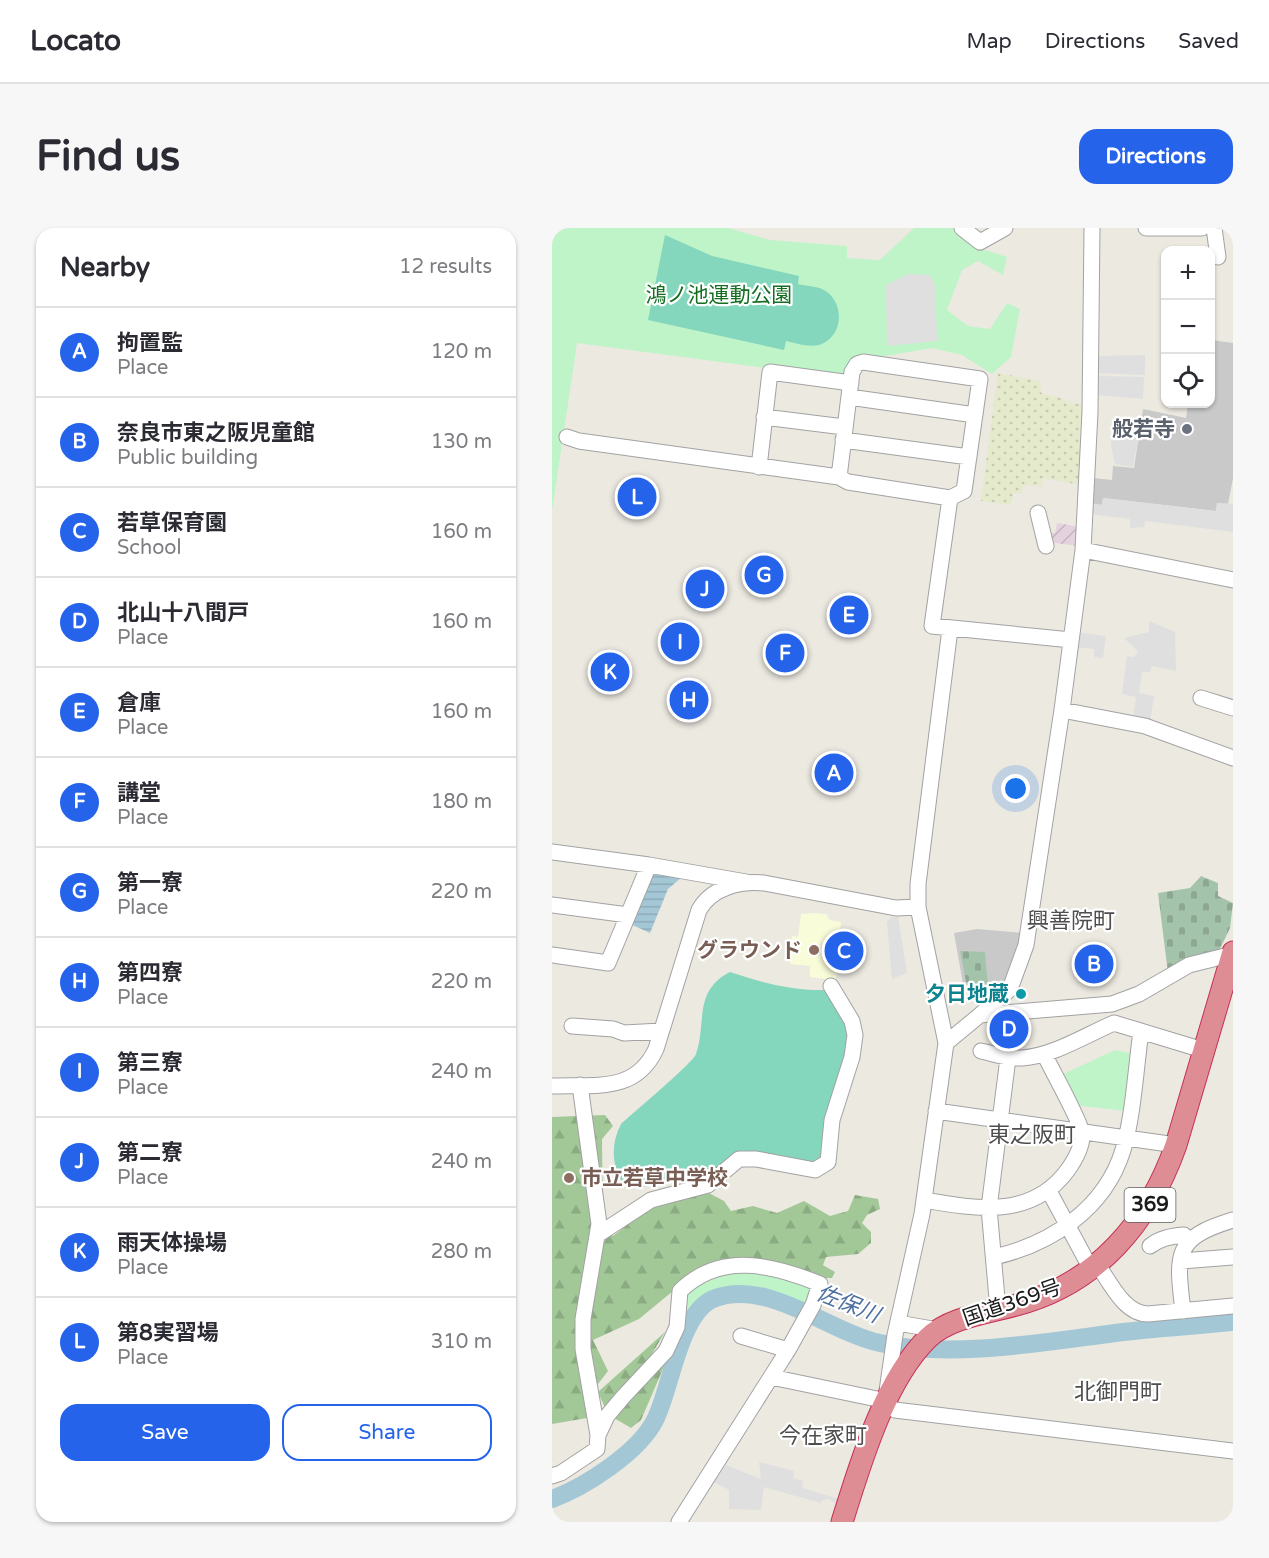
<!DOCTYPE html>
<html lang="en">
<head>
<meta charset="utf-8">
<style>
  :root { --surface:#fff; --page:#f7f7f7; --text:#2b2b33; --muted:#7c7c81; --line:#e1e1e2; --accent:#2563eb }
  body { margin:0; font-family:"Varela Round","Noto Sans JP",sans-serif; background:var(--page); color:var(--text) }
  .controls { position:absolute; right:18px; top:18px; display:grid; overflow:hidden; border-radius:12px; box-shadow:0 2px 4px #0004 }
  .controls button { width:54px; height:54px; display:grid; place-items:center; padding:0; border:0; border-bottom:2px solid var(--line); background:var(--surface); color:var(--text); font:30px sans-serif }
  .you { position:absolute; left:464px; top:561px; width:21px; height:21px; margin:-15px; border:4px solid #fff; border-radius:50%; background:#1a73e8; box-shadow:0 0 0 9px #1a73e833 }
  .badge { display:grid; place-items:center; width:39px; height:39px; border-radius:50%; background:var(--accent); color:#fff; font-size:20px; font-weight:700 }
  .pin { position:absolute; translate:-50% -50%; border:3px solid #fff; box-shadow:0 2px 6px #0006 }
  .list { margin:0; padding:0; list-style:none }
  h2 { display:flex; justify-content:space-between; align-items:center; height:78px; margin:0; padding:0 24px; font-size:26px }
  h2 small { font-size:20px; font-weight:400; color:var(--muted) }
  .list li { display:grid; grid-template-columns:39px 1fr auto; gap:18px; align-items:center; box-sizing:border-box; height:90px; padding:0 24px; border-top:2px solid var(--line) }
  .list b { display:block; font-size:22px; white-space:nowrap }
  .list p { margin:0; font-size:20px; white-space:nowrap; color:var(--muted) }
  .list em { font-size:20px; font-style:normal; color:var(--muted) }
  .actions { display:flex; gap:12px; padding:18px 24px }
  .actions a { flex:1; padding:14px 0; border:2px solid var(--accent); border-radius:18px; text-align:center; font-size:21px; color:var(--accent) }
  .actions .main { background:var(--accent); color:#fff }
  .icon { flex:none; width:33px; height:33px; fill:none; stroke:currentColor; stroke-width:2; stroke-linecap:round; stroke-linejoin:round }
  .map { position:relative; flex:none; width:681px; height:1294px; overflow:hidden; border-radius:18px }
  header { display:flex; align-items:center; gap:36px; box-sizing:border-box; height:84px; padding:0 30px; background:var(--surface); border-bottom:2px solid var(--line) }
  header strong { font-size:28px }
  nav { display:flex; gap:33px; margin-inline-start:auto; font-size:21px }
  .intro { display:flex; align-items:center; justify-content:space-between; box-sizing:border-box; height:144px; padding:0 36px }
  h1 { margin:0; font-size:42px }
  .button { padding:15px 27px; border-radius:18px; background:var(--accent); color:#fff; font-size:21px; font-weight:700 }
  main { display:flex; gap:36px; padding:0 36px }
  aside { flex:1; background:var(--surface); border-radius:18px; box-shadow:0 2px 4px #0004 }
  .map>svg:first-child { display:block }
  .industrial { fill:url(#industrial-furrows) }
  .education { fill:#f9fcd9 }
  .religious { fill:#c9c9c9 }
  .farmland { fill:url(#farmland-dots) }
  .forest { fill:url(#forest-firs) }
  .cemetery { fill:url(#cemetery-stones) }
  .park { fill:#bff4c8 }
  .pitch { fill:#84d6bd }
  .parking { fill:#dfdfdf }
  .water { fill:url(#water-rules) }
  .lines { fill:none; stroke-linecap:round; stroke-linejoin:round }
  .river { stroke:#a4c7d6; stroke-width:18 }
  .minor-casing { stroke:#a2a2a2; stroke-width:17 }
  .highway-casing { stroke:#c73057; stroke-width:23 }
  .minor { stroke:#fff; stroke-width:15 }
  .highway { stroke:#de8d95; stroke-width:21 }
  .worship-dot { fill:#6b7280; stroke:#fff; stroke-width:2 }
  .education-dot { fill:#8d6e63; stroke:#fff; stroke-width:2 }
  .culture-dot { fill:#0f9aa8; stroke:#fff; stroke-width:2 }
  .labels { text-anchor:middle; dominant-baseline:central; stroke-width:4.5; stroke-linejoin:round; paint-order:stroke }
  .shield { fill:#fff; stroke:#5f5f5f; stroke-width:1.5 }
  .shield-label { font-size:20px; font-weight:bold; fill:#1b1b1b }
  .park-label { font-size:21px; fill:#136e22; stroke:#fff }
  .worship-label { font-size:21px; font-weight:bold; fill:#5b616d; stroke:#fff; text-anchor:end }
  .education-label { font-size:21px; font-weight:bold; fill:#785e54; stroke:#fff; text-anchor:end }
  .culture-label { font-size:21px; font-weight:bold; fill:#0d838f; stroke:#fff; text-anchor:end }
  .street-label { font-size:21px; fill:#1b1b1b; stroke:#fff }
  .neighbourhood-label { font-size:22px; fill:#4e4e4e; stroke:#fff }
  .water-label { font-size:22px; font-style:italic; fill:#4f71a2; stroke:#fff }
</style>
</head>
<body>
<header>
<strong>Locato</strong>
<nav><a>Map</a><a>Directions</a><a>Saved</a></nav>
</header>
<div class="intro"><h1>Find us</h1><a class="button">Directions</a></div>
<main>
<aside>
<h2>Nearby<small>12 results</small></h2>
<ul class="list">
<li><span class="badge">A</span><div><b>拘置監</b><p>Place</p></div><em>120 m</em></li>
<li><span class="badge">B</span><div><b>奈良市東之阪児童館</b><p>Public building</p></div><em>130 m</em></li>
<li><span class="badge">C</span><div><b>若草保育園</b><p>School</p></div><em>160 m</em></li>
<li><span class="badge">D</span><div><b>北山十八間戸</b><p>Place</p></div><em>160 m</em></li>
<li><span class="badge">E</span><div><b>倉庫</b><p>Place</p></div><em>160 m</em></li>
<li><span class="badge">F</span><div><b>講堂</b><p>Place</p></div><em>180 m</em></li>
<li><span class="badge">G</span><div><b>第一寮</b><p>Place</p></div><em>220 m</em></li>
<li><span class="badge">H</span><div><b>第四寮</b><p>Place</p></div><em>220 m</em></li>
<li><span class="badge">I</span><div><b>第三寮</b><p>Place</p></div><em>240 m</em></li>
<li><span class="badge">J</span><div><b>第二寮</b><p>Place</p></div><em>240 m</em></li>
<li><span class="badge">K</span><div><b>雨天体操場</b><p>Place</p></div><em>280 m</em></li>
<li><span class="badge">L</span><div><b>第8実習場</b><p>Place</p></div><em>310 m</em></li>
</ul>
<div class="actions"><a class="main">Save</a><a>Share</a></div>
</aside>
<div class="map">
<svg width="681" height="1294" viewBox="0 0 681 1294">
  <defs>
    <pattern id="industrial-furrows" width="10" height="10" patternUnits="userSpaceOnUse" patternTransform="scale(1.5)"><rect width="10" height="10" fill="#e4d3df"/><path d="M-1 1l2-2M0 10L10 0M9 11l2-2" fill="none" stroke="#c3b5bf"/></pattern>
    <pattern id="farmland-dots" width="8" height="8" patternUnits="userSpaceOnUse" patternTransform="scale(1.5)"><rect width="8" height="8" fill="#e5eacd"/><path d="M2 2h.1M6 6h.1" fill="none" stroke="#c4c8af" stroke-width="1.8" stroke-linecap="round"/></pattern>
    <pattern id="forest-firs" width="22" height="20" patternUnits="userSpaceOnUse" patternTransform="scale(1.5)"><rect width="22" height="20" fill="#a2c898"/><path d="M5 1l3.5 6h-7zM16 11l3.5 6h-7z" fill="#8bab82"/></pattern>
    <pattern id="cemetery-stones" width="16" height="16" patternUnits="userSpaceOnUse" patternTransform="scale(1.5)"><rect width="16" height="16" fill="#a4c3ab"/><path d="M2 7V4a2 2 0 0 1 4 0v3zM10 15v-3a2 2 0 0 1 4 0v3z" fill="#8da793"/></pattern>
    <pattern id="water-rules" width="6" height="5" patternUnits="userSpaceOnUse" patternTransform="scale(1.5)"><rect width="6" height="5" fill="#a4c7d6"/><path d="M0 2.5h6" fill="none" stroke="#8daab7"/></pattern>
  </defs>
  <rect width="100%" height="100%" fill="#ece9e1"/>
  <path class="industrial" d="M505 295 529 299 526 318 496 314 494 304 503 305Z"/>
  <path class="education" d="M261 685 274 686 278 692 289 694 284 752 258 749V738L238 736 240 708 246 709 249 686Z"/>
  <path class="religious" d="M659 112 681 115V250L676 276 665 275 664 283 551 270 550 277 538 275 541 250 560 252 561 238 582 240 591 181 634 190 636 176H658Z
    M425 701 473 705 454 759 437 773 438 762 411 756 402 705Z"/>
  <path class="farmland" d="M446 145 488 153 489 165 513 171 514 174 534 177 529 257 491 250 490 259 471 257 470 266 461 265 459 277 429 273Z"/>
  <path class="forest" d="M53 887 61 898 50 911 51 994 61 1008 95 982 155 964 172 973 179 983 201 978 225 985 252 973 278 988 296 983 303 967 326 971 328 981 315 987 310 995 319 1004V1015L306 1026 274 1029 271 1037 283 1044 280 1050 138 1049 87 1091 41 1112 56 1143 46 1156 32 1157 35 1190 0 1196V889Z
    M113 1104 89 1144 54 1182 46 1164Z
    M117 1127 89 1192 79 1200 62 1190Z"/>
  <path class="cemetery" d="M649 648 666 655V668L681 675 678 700 667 723 616 745 606 665 638 660Z
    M408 723 433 724 436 761 414 754Z"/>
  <path class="park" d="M0 0H176L218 12 295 18V30L328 32 362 0H404L430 21 455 29 451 47 426 33 410 42 395 82 416 98 438 101 455 75 468 81 459 129 440 146 410 127 380 120 310 132 290 150 25 115 0 283Z
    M563 822 582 826 574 883 522 877 507 848Z
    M214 1042 260 1060 254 1075C214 1058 167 1045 135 1083L131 1079 136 1062 167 1045Z"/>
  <path class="pitch" d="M113 7 160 28 247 48 246 56C254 58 263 58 270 61 290 70 293 100 275 113 263 122 247 116 234 113L232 122 96 92Z
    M178 744C211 755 240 763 275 762L295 795 298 808 272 926 259 937 201 927 155 952 151 945 87 960 71 955C59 937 59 915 69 896 80 886 142 834 144 826 155 794 141 763 178 744Z"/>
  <path class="parking" d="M356 46 378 47 383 58 385 113 335 118 334 57Z
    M593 127V147L545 145V128Z
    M545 148 592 149 591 171 544 167Z
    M563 190 589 194 581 239 563 236 559 218Z
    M551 270 664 283 665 275 681 276V304L593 293 592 299 578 300V291L537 286 538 275 550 277Z
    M597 393 623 404 624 443 600 438 598 444H590L587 465 602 468 598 495 581 491 584 469 570 466 575 428 582 429 586 423 572 410 597 404Z
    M524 404 554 408 551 430 542 429V421L522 419Z
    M339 689H346L355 745 340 751 335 694Z
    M207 1234 242 1243 241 1250 251 1253 250 1260 291 1272 285 1276 277 1271 270 1272 269 1275 212 1259 209 1282 177 1281V1262L162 1254 174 1237 209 1251Z"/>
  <path class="water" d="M101 644 130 649 116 661 98 705 78 696Z"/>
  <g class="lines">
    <path class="river" d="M0 1271C33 1259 87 1224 103 1192 119 1161 127 1086 161 1071 214 1049 277 1104 328 1115 396 1131 494 1114 563 1105 602 1100 642 1098 681 1094"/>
    <defs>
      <path id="minor" d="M410 0 428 14 453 0
        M594 0H650
        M662 0 666 29
        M297 169 423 187
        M212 189 292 199
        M15 209 27 213 287 249 296 254 398 270 412 263 428 151 311 134 305 136 300 144 287 249
        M291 212 417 229
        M207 239 218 144 299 155
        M398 270 380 398 519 412
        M486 285 494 318
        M531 322 681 352
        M649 470 681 480
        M510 482 593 498 681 530
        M0 624 97 637 194 654
        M0 677 76 687
        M0 727 56 735 97 637
        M428 787 458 761 474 717 510 482 531 322 538 184 540 0
        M20 798 61 801 72 805 109 803
        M394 815 428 787 560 776 587 766 637 737 681 726
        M429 823C443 826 456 831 470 830 501 828 534 807 562 795L651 822
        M0 858C42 856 83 866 104 821L147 682C160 659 188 653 212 655L344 680 366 679
        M384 883 624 917
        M497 963 539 1041
        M372 972C424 981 479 991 515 943 523 932 531 919 530 905 529 894 499 840 492 826
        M47 1006 99 972 156 957 187 931H204L263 942 276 934 280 892 300 829 303 807 300 793 279 758
        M598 1018C608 1010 619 1008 632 1007L637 1012
        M442 1029C499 1016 553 981 571 922 581 890 584 839 589 803
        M629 1033 681 1029
        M545 1036C558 1054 572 1086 596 1086L681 1078
        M446 1082 437 980 456 830
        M631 1083C624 1025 622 1010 681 992
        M346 1095 386 1102
        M189 1108 236 1122
        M219 1149 325 1171 343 1182 681 1223
        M335 1163 343 1107 370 986 394 815 366 679V656L398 401
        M46 1207 55 1188 71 1169 114 1123 125 1099 128 1063C169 1023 221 1037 268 1056L261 1077 236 1122 127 1294
        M0 1248 9 1245 45 1221 46 1207 31 1121V1091L47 996 28 857"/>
      <path id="highway" d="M290 1294C308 1237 332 1153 376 1110 398 1089 436 1085 464 1077 545 1056 597 994 624 917L681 724"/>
    </defs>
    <use href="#minor" class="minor-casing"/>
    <use href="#highway" class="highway-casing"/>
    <use href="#minor" class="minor"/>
    <use href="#highway" class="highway"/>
  </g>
  <circle class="worship-dot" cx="635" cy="201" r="6"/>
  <g class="education-dot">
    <circle cx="262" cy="722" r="6"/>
    <circle cx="17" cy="950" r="6"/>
  </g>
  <circle class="culture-dot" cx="469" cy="766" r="6"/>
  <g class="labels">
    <rect class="shield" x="572.5" y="960" width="51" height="34" rx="4.5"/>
    <g class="shield-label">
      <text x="598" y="977">369</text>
    </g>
    <g class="park-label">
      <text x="167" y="67">鴻ノ池運動公園</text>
    </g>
    <g class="worship-label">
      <text x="623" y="201">般若寺</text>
    </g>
    <g class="education-label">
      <text x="250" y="722">グラウンド</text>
      <text x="29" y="950" text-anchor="start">市立若草中学校</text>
    </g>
    <g class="culture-label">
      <text x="457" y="766">夕日地蔵</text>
    </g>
    <g class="street-label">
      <text transform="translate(460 1075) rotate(-19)">国道369号</text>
    </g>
    <g class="neighbourhood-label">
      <text x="519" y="693">興善院町</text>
      <text x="480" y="907">東之阪町</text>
      <text x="566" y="1164">北御門町</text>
      <text x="271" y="1208">今在家町</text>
    </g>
    <g class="water-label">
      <text transform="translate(296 1076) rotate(22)">佐保川</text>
    </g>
  </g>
</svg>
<div class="controls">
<button>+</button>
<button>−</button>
<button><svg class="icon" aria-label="locate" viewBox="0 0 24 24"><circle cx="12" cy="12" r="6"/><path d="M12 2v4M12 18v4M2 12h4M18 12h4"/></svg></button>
</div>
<div class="you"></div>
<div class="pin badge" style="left:282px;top:545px">A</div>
<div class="pin badge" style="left:542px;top:736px">B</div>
<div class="pin badge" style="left:292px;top:723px">C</div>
<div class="pin badge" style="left:457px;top:801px">D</div>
<div class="pin badge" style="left:297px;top:387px">E</div>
<div class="pin badge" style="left:233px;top:425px">F</div>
<div class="pin badge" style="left:212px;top:347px">G</div>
<div class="pin badge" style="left:137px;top:472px">H</div>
<div class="pin badge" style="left:128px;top:414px">I</div>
<div class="pin badge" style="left:153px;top:361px">J</div>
<div class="pin badge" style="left:58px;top:444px">K</div>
<div class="pin badge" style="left:85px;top:269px">L</div>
</div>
</main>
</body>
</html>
